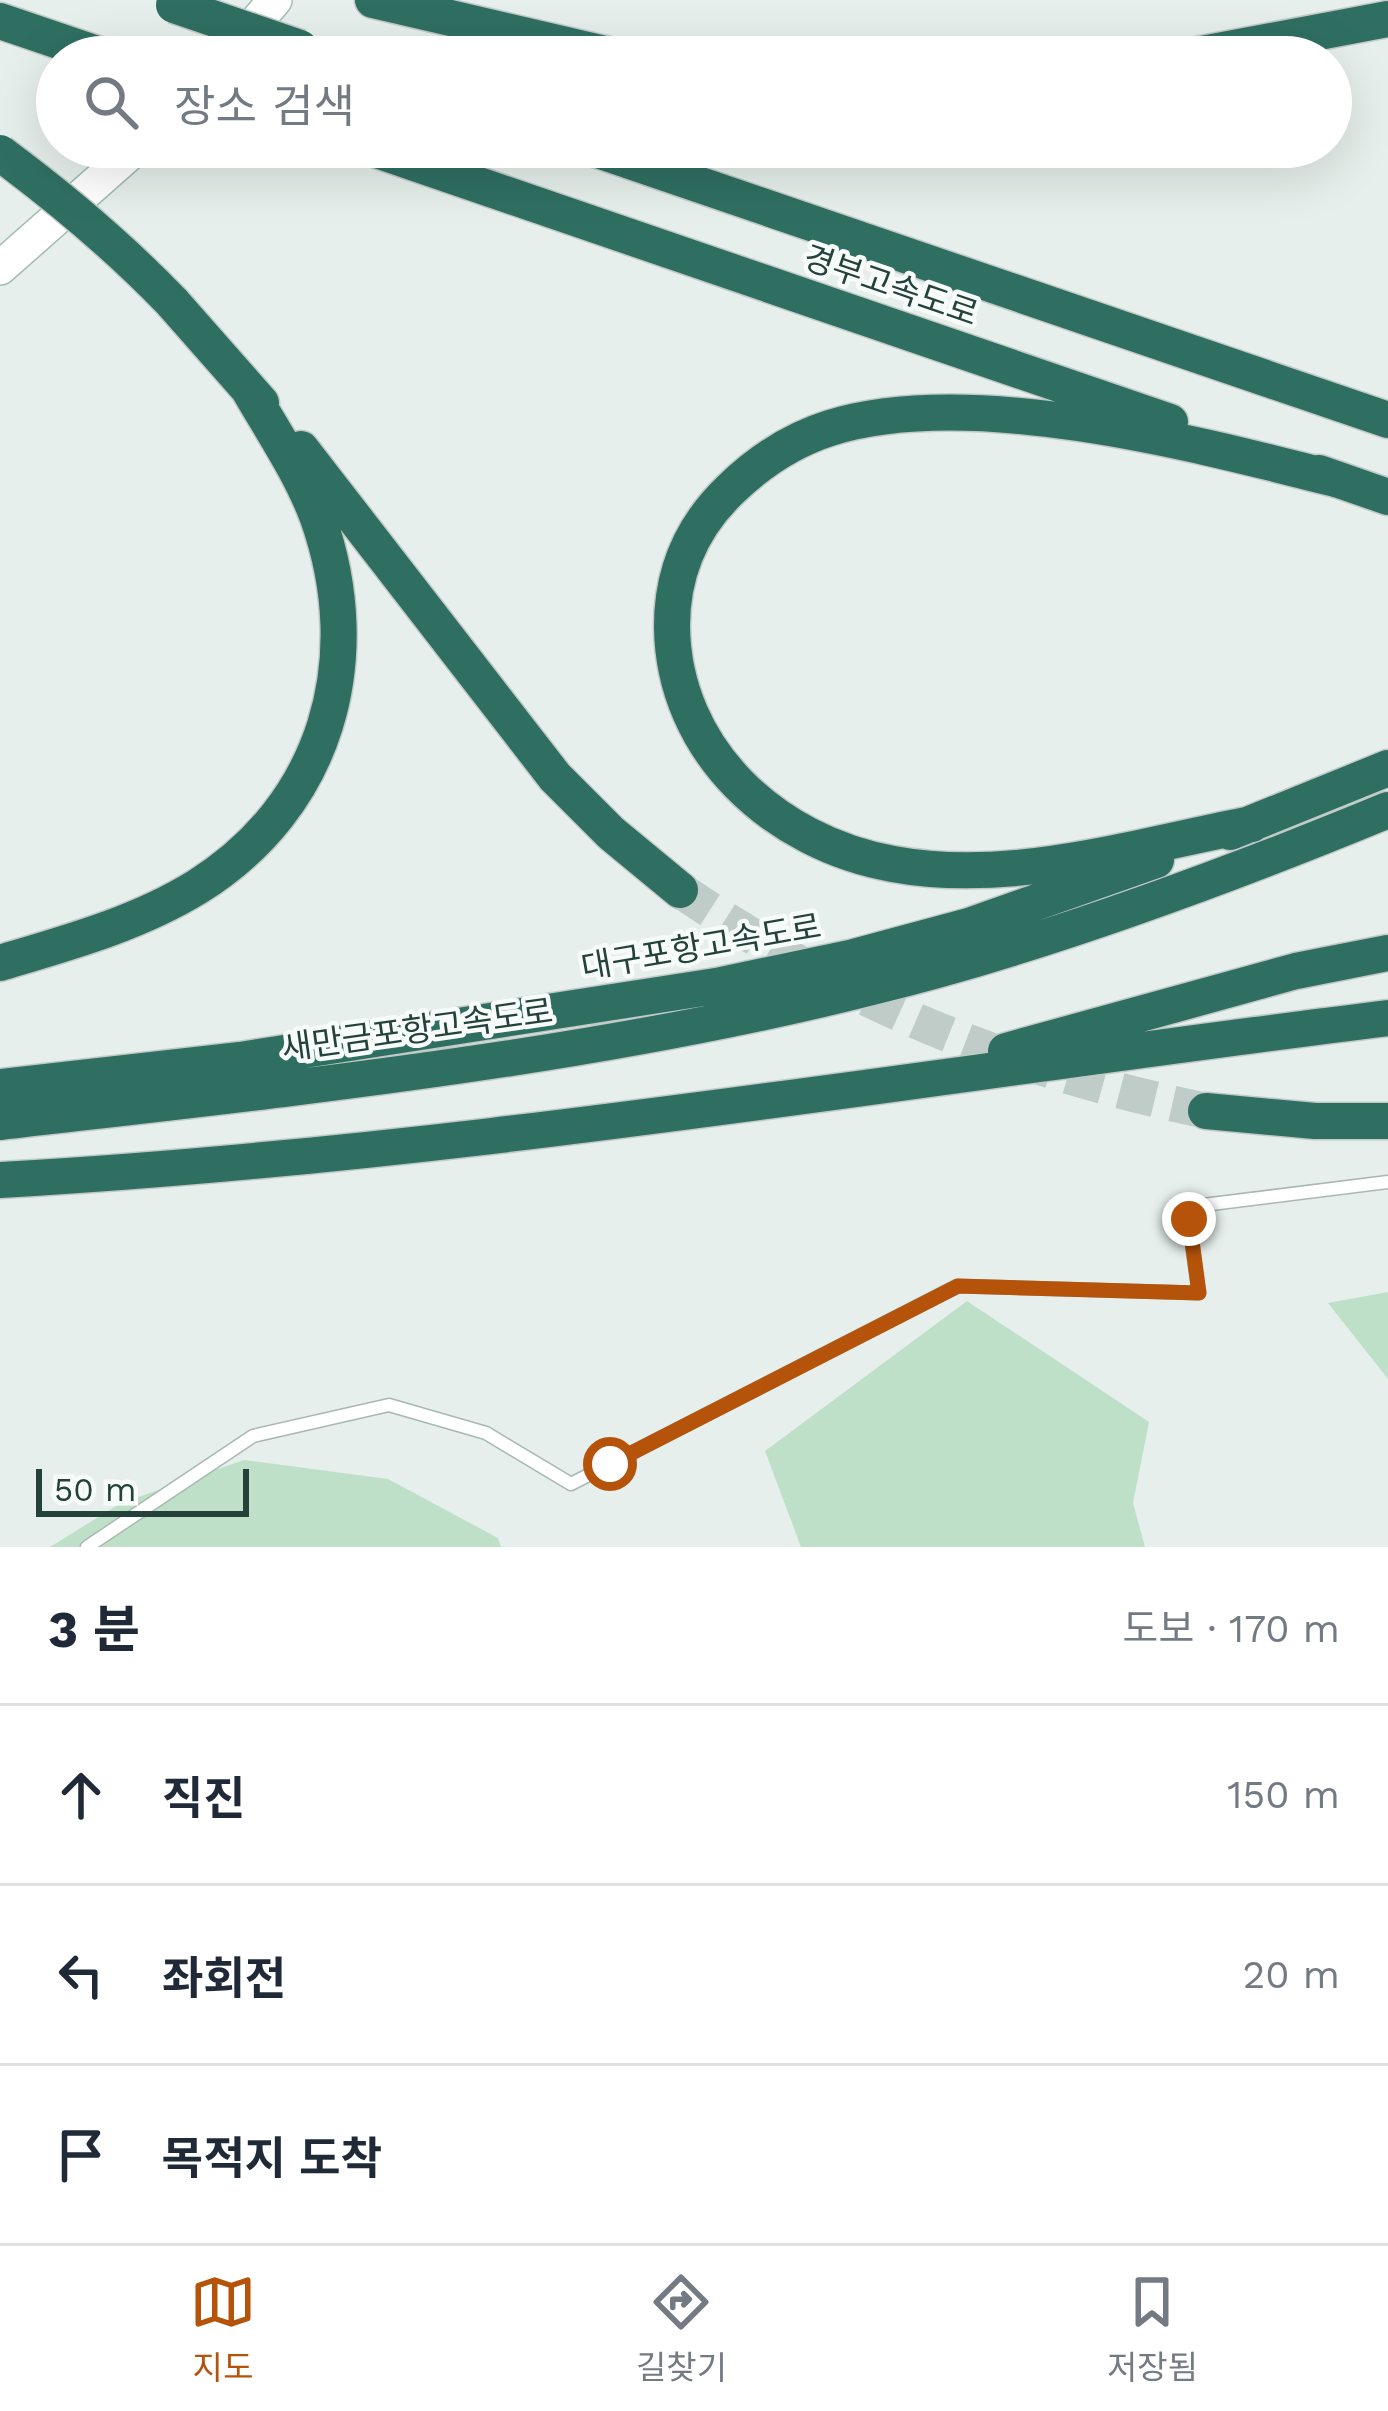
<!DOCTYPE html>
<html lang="ko">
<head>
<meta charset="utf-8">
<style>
	body { margin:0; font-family:"Work Sans","Noto Sans KR",sans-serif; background:#f2f2f3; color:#1f2937 }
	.scale { position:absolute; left:36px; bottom:30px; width:213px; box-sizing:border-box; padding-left:12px; border:6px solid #24423a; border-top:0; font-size:33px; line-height:42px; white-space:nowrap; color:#24423a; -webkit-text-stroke:9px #f7fbf9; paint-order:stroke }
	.stop { position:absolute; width:36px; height:36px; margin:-27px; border:9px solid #b45309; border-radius:50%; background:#fff }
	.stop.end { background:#b45309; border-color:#fff; box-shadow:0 3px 12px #0008 }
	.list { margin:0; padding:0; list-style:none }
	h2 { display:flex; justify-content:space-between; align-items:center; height:156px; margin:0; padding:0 48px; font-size:51px }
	h2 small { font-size:39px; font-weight:400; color:#747a83 }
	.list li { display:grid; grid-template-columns:78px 1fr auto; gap:36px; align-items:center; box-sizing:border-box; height:180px; padding:0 48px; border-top:3px solid #e0e1e3 }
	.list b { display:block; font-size:45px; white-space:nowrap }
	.list em { font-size:39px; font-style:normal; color:#747a83 }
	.icon { flex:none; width:66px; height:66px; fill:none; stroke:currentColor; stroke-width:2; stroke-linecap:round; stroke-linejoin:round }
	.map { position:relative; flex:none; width:1388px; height:1547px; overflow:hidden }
	.search { position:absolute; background:#fff; box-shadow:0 12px 48px #0002; left:36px; right:36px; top:36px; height:132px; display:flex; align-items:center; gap:30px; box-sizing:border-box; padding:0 42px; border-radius:66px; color:#747a83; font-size:45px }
	.sheet { height:696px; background:#fff }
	nav { display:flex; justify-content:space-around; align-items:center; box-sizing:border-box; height:168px; border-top:3px solid #e0e1e3; background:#fff; font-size:33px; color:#747a83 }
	nav a { display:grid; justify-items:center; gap:6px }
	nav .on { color:#b45309 }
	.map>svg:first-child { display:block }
</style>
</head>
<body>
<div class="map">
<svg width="1388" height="1547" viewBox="0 0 1388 1547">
	<rect width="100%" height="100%" fill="#e6efeb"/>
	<!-- green -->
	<path fill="#bfe0c8" d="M1388 1292V1379L1328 1303Z
		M967 1301 1149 1422 1133 1503 1145 1547H801L765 1451Z
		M244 1460 388 1479 498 1538 501 1547H50L121 1503Z"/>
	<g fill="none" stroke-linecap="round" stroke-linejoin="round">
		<!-- motorway-tunnel -->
		<path stroke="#bfccc8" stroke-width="36" stroke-dasharray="36 18" stroke-linecap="butt" d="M680 890C851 1005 1005 1068 1206 1111"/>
		<!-- service casing -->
		<g stroke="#a8b8b2" stroke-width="15">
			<path id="service" d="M87 1547 253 1436 389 1405 486 1433 571 1484 957 1286 1199 1293 1187 1207 1388 1182"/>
		</g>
		<!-- secondary casing -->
		<g stroke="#a4bbb3" stroke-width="36">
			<path id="secondary" d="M226 57 275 0
				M0 268 137 147"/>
		</g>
		<!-- motorway casing -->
		<g stroke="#c2cac8" stroke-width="39">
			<path id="motorway" d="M373 0 618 57
				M0 21 106 57
				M1186 57 1388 19
				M368 147 1170 422
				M589 147 1388 420
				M172 302 261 403
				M301 449 555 777 611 833 680 890
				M1319 473 1388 497
				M1252 824C1137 846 1011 886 893 864 775 843 673 751 672 626 672 571 692 526 731 489 759 462 792 440 830 428 971 384 1198 444 1339 480
				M1230 832 1388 768
				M0 963C67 943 137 924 197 887 327 806 368 660 318 518 301 472 272 430 248 388
				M1006 1051 1296 971 1388 953
				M0 1087 240 1060 716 986 854 957 969 926 1156 860
				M1206 1111 1315 1121H1388
				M0 1122C312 1086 630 1054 934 971 1088 928 1240 871 1388 810
				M0 1180C466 1154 925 1075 1388 1018"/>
		</g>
		<!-- service -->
		<use href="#service" stroke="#fff" stroke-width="12"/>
		<!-- secondary -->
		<use href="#secondary" stroke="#fff" stroke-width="33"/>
		<!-- motorway -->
		<use href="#motorway" stroke="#2f6f62" stroke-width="36"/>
		<!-- motorway-bridge casing -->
		<g stroke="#c2cac8" stroke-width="39" stroke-linecap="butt">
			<path id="motorway-bridge" d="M174 5 300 48
				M0 153C62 199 119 247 172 302"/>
		</g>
		<!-- motorway-bridge -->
		<use href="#motorway-bridge" stroke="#2f6f62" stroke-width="36"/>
	</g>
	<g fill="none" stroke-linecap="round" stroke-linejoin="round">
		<!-- route -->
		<path stroke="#b45309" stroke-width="15" d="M610 1464 958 1286 1199 1293 1189 1219"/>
	</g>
	<g text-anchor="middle" stroke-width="9" stroke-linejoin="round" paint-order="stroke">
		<!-- street labels -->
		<g font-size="33" fill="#24423a" stroke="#f7fbf9">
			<text transform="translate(891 285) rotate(19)" y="12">경부고속도로</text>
			<text transform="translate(701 946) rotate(-10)" y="12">대구포항고속도로</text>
			<text transform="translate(417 1029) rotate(-8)" y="12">새만금포항고속도로</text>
		</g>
	</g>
</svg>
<div class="scale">50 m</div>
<div class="stop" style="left:610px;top:1464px"></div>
<div class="stop end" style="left:1189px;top:1219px"></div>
<div class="search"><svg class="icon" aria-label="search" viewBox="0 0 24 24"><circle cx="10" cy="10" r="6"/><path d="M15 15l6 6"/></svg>장소 검색</div>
</div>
<section class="sheet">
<h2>3 분<small>도보 · 170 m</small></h2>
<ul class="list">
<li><svg class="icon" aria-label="ahead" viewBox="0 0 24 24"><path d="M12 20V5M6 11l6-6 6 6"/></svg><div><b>직진</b></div><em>150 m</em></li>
<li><svg class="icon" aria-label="left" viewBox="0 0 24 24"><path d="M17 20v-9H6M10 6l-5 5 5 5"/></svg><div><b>좌회전</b></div><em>20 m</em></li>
<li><svg class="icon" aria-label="arrive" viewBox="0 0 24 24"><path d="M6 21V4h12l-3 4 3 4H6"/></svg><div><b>목적지 도착</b></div></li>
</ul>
</section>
<nav>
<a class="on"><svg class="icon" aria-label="map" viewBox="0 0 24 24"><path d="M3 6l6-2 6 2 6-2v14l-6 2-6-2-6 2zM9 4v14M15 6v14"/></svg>지도</a>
<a><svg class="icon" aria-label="directions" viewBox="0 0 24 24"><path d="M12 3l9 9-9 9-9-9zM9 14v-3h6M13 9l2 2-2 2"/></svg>길찾기</a>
<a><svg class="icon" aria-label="saved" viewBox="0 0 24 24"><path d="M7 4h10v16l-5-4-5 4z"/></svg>저장됨</a>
</nav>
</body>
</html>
